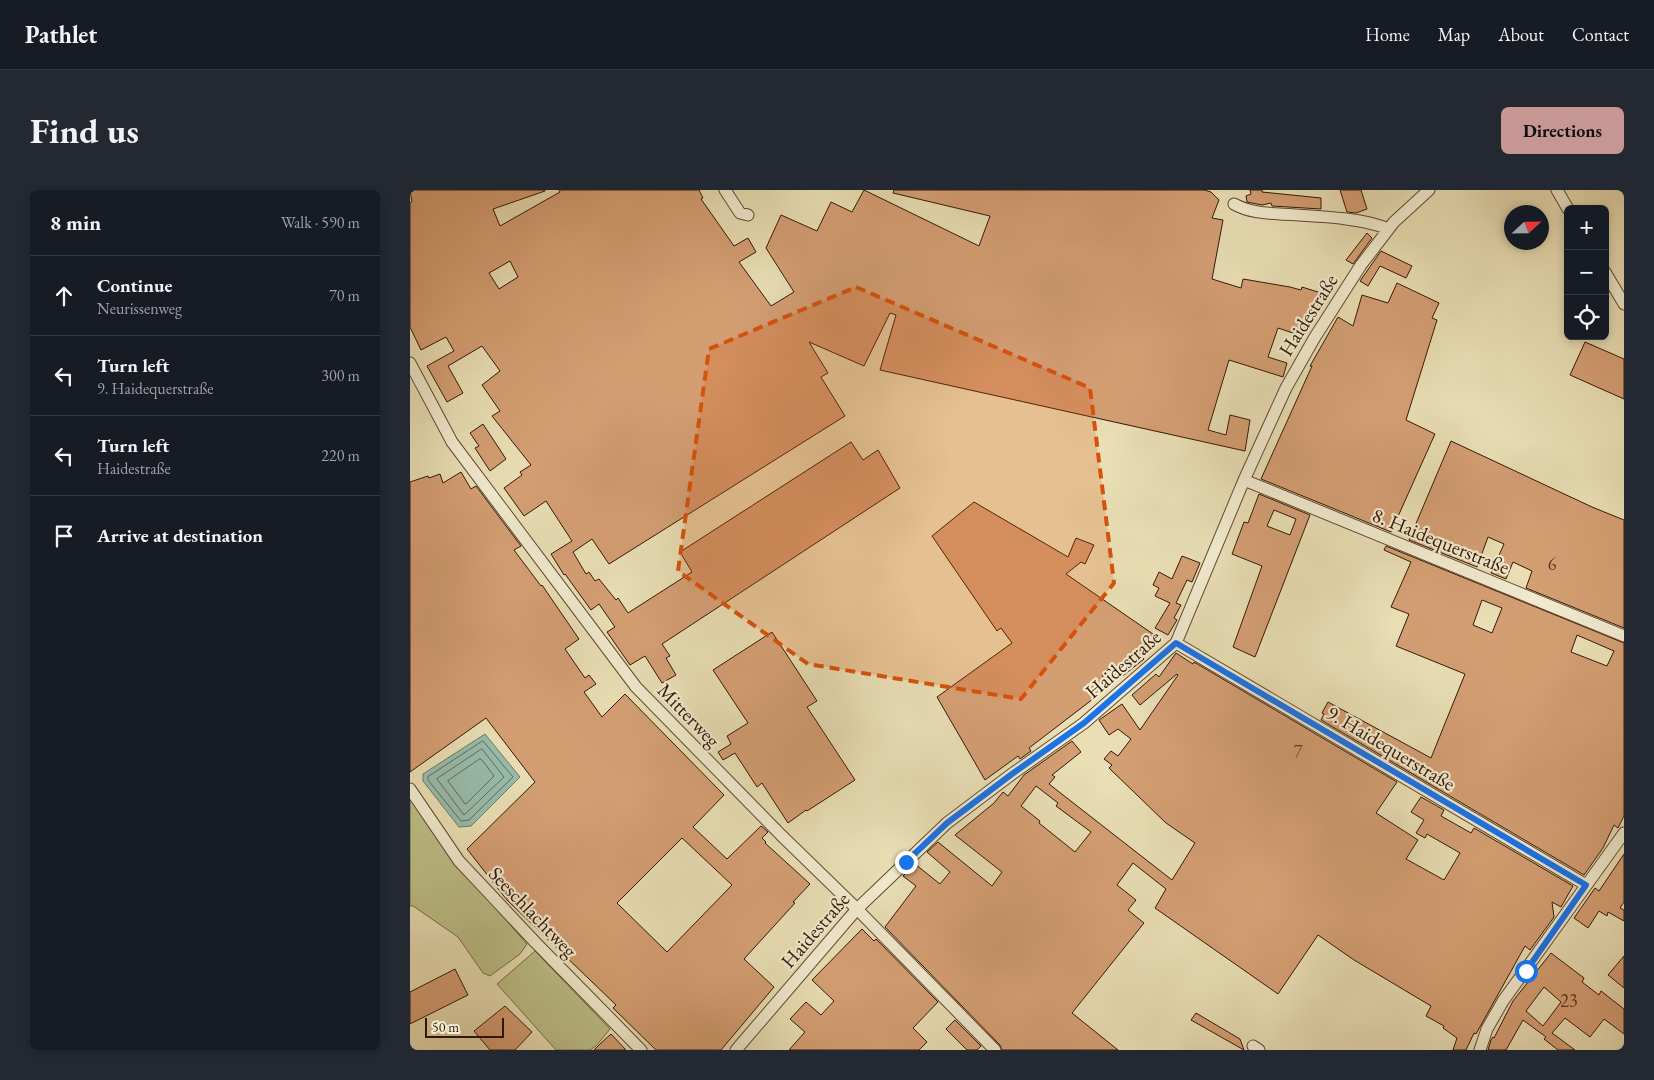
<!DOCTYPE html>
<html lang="en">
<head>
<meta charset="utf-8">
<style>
	body { margin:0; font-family:"EB Garamond",serif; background:#242831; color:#f1f3f6 }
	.controls { position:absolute; right:15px; top:15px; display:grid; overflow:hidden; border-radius:8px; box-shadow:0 2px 8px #0003 }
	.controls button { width:45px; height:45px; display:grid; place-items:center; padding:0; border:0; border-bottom:1px solid #363941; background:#171b24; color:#f1f3f6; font:25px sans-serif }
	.compass { position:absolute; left:1094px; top:15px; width:45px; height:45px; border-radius:50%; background:#171b24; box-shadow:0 2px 8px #0003; rotate:68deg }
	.scale { position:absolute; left:15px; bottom:12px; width:79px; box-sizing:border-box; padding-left:5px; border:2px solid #341807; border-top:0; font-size:14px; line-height:18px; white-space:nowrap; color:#341807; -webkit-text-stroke:4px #f1eace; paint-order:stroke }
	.stop { position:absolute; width:15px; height:15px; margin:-11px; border:4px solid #1a73e8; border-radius:50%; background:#fff }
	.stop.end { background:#1a73e8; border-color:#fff; box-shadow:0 1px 5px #0008 }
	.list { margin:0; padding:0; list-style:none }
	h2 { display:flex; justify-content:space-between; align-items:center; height:65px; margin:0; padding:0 20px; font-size:21px }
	h2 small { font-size:16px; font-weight:400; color:#9ea1a6 }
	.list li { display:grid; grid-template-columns:32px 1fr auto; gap:15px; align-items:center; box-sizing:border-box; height:80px; padding:0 20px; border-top:1px solid #363941 }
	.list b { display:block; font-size:19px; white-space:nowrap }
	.list p { margin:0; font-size:16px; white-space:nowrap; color:#9ea1a6 }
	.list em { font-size:16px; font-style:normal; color:#9ea1a6 }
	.icon { flex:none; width:28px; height:28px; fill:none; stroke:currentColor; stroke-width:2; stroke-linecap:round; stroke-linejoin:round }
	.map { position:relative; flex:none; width:1214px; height:860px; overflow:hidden; border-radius:8px }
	header { display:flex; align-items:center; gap:30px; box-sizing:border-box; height:70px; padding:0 25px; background:#171b24; border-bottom:1px solid #363941 }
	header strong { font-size:24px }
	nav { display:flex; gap:28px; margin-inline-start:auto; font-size:18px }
	.intro { display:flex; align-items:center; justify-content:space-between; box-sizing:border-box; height:120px; padding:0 30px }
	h1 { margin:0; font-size:35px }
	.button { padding:12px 22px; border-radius:8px; background:#c59692; color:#111; font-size:18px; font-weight:700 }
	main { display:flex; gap:30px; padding:0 30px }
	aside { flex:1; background:#171b24; border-radius:8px; box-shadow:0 2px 8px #0003 }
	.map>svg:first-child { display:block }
</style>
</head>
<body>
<header>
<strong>Pathlet</strong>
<nav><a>Home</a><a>Map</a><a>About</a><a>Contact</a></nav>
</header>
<div class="intro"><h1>Find us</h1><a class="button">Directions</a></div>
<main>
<aside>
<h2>8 min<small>Walk · 590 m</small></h2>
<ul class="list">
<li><svg class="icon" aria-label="ahead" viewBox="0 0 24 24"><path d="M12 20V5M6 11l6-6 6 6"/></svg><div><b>Continue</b><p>Neurissenweg</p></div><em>70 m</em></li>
<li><svg class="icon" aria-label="left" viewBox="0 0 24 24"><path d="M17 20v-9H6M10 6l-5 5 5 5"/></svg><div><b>Turn left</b><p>9. Haidequerstraße</p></div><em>300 m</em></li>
<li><svg class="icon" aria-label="left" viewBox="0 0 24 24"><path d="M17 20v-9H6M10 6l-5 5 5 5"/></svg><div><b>Turn left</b><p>Haidestraße</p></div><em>220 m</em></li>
<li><svg class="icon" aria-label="arrive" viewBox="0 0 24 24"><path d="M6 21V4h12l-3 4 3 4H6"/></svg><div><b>Arrive at destination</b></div></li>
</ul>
</aside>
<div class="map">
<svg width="1214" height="860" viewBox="0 0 1214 860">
	<rect width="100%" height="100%" fill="#e9deb4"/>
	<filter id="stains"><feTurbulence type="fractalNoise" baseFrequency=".004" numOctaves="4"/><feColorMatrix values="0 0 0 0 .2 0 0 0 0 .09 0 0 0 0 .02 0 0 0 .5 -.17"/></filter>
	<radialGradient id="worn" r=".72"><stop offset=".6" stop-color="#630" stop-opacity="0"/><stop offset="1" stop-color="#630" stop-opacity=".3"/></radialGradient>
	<!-- green -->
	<path fill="#bdbf88" stroke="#786c48" d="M0 608 58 687 117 754 110 764 80 786 73 783 48 747 3 716H0Z
		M125 761 200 839 186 856 180 860H146L87 794Z"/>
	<!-- water -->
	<path fill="#97bcac" stroke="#6f7a6a" d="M75 544 110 587 61 636 49 637 13 591V584Z"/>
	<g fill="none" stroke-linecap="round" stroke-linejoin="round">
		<!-- shore -->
		<path stroke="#666a5a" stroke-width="1" d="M73 551 103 587 59 630 51 631 18 590V587Z
			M72 559 94 587 54 625 27 589Z
			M70 569 72 570 84 586 57 613 55 614 38 591Z"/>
	</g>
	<!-- building -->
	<path fill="#d49e73" stroke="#341807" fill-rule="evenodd" d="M0 0H135V1L83 19 90 36 150 2 149 0H289L293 8 291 9 324 56 338 48 346 62 329 72 361 116 384 102 356 58 371 25 407 41 421 12 442 22 454 0 569 56 580 26 483 3 484 0H794L801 2 809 10 802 28 813 30 802 89 831 98 833 89 880 97 891 100 892 97 911 103 904 126 899 125 892 146 868 138 858 167 877 173 873 187 819 170 798 240 816 245 820 225 840 230 835 261 470 180 486 125 480 123 454 176 399 152 418 183 411 187 435 226 199 374 182 349 163 362 176 384 179 382 185 391 189 389 206 410 208 408 218 423 282 382 270 362 441 252 453 270 468 260 490 298 252 454 260 466 256 468 266 485 252 493 235 466 220 475 197 442 205 437 189 414 181 420 155 384 154 385 141 364 162 351 136 311 114 326 94 298 112 285 110 282 121 275 82 226 90 221 72 195 90 181 72 156 38 176 53 203 37 212 17 176 44 161 36 147 11 160 0 137V13L2 12ZM100 71 108 87 89 99 79 83Z
		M840 0H852V2L911 8V19L862 16 861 13 852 15 837 12 836 6 841 4Z
		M930 0H951L957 19 946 23 937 22Z
		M957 43 962 48 943 74 936 70Z
		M971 61 1002 76 996 88 970 76 958 96 950 91Z
		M987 93 1029 113 1022 128 1027 130 996 230 1025 244 981 342 851 289 902 176H900L928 127 943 136 952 105 978 113Z
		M1175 152 1214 169V209L1160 185Z
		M73 234 96 269 80 281 65 258 69 256 60 243Z
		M1041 251 1182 317 1214 330V438L1116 398 1122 381 1103 372 1096 389 1081 383 1094 354 1078 347 1067 377 999 350Z
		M51 282 61 299 66 296 111 356 104 360 131 396 132 395 169 449 155 459 175 488 179 485 186 494 174 502 192 527 215 504 314 605 283 637 317 669 351 636 358 642 352 648 356 652 355 653 400 694 383 712 385 713 334 769 364 797 311 860H246L203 818 206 815 97 710 57 659 125 592 76 528 0 582V292L18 286 19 288 30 284 33 293ZM272 648 322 695 257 762 207 713Z
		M849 304 900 325 845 467 823 457 852 376 822 364 834 332 838 333ZM864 320 886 329 880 345 857 336Z
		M564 312 658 367 666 348 684 355 675 374 671 372 656 384 743 444 729 463 734 469 709 489 699 479 692 485 700 496 619 558 621 561 610 569 608 566 575 590 527 507 602 453 591 438 587 441 522 346Z
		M976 356 1214 453V626L1208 638 1204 635 1193 658 1174 685 911 530 914 524 912 523 918 512 1021 568 1055 484 986 456 999 424 981 417 1001 372 974 360ZM1072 410 1092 418 1082 443 1063 435ZM1167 445 1204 461 1197 476 1161 462Z
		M772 366 790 373 782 392 777 390 766 413 771 415 764 428 767 430 758 445 745 438 760 413 745 406 749 398 743 395 749 382 762 389Z
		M362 442 407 511 397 517 445 590 397 621 396 620 378 633 352 593 347 597 325 563 313 570 308 562 321 554 317 546 338 533 303 480Z
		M766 463 783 474 784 472 987 592 966 623 1008 650 996 669 1034 690 1050 663 1017 644 1015 648 1006 643 1014 630 1001 622 1011 607 1034 620 1031 626 1061 643 1064 638 1163 696 1151 717 1142 712 1144 727 1120 760 1115 756 1066 844 1064 843 1056 860H1043L1047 848 1033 838 1034 836 1016 826 1021 816 944 770 908 745 868 804 745 718 756 699 723 673 707 695 726 710 718 720 734 733 662 823 708 860H592L590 855 475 737 506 696 493 686 505 674 530 694 540 682 517 662 528 652 582 696 592 682 545 645 584 613 593 602 598 606 614 585 662 551 671 562 642 585 645 587 639 594 762 690 785 653 756 633 699 578 702 575 694 569 701 561 708 566 721 549 708 539 699 545 689 530 712 514 730 540 768 485 767 484 730 515 722 505 746 484 749 487ZM626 596 648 613 646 616 681 642 665 662 629 633 630 631 611 616Z
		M1214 664V712L1210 718 1214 720V731L1198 722 1197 726 1189 721 1178 738 1164 728 1185 698 1189 701Z
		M452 739 464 751 466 749 528 812 503 838 517 852 509 860H379L395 842 380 829 396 812 411 825 424 811 402 790Z
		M1141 763 1174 788 1172 792 1189 805 1191 801 1214 819V844L1194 829 1180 847 1155 828 1142 843 1165 860H1148L1134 849 1136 847 1113 830 1096 860H1078L1081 850 1083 847 1084 848 1103 811ZM1134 797 1151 812 1133 836 1116 821Z
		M1214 766V798L1198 785Z
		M45 779 58 805 0 834V802Z
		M95 816 122 842 105 860H80L64 841Z
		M786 823 830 849 834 860 781 830Z
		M545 830 571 856 567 860H557L536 839Z
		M201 844 216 860H184L191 853Z"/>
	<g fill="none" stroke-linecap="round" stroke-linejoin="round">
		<!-- minor casing -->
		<g stroke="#614a32" stroke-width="13">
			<path id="minor" d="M315 0 330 23 338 25
				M1147 0 1158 19
				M824 14C838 22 854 23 870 24 900 26 952 27 978 39
				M1195 82 1214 114
				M0 173 42 252 226 497 371 645 447 719 585 860
				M834 290 1214 446
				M766 453 1176 695
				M0 599 49 671 125 752 231 860
				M843 856 849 860
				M326 860 447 719 537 633 602 584 674 533 766 453 834 290 876 198 905 147 951 75 984 32 1019 0
				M1070 860 1077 839 1093 811 1214 643"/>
		</g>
		<!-- minor -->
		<use href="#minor" stroke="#f1eace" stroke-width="11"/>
	</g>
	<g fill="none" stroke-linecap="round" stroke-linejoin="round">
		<!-- route -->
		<path stroke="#1a73e8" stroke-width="6" d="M496 672 537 633 602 584 674 533 766 453 1176 695 1116 781"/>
	</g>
	<!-- marked area -->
	<path fill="#d6520c" fill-opacity="0.2" stroke="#d6520c" stroke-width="4" stroke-dasharray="10 6" stroke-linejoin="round" d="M446 97 680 198 704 393 611 509 398 474 268 381 299 159Z"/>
	<g text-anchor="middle" stroke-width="4.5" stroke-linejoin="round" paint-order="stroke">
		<!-- number labels -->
		<g font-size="18" fill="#5c3a22">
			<text x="1142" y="380">6</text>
			<text x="888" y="568">7</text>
			<text x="1159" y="817">23</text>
		</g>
		<!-- street labels -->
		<g font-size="20" fill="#341807" stroke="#f1eace">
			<text transform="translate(898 125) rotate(-58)" y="7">Haidestraße</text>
			<text transform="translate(1031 351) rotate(22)" y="7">8. Haidequerstraße</text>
			<text transform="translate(713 474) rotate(-41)" y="7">Haidestraße</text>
			<text transform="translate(279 525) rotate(46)" y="7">Mitterweg</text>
			<text transform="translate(981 558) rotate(31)" y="7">9. Haidequerstraße</text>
			<text transform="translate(123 722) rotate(46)" y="7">Seeschlachtweg</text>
			<text transform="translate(405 740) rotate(-49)" y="7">Haidestraße</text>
		</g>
	</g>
	<rect width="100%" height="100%" filter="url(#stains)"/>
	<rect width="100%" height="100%" fill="url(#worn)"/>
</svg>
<div class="controls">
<button>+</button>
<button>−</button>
<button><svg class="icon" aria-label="locate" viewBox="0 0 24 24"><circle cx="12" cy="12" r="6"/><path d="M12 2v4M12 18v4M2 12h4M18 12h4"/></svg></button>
</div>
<svg class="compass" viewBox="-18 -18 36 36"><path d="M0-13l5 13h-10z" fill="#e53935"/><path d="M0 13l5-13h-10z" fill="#9ea1a6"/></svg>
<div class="scale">50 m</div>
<div class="stop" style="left:1116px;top:781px"></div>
<div class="stop end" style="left:496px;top:672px"></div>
</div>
</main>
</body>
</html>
